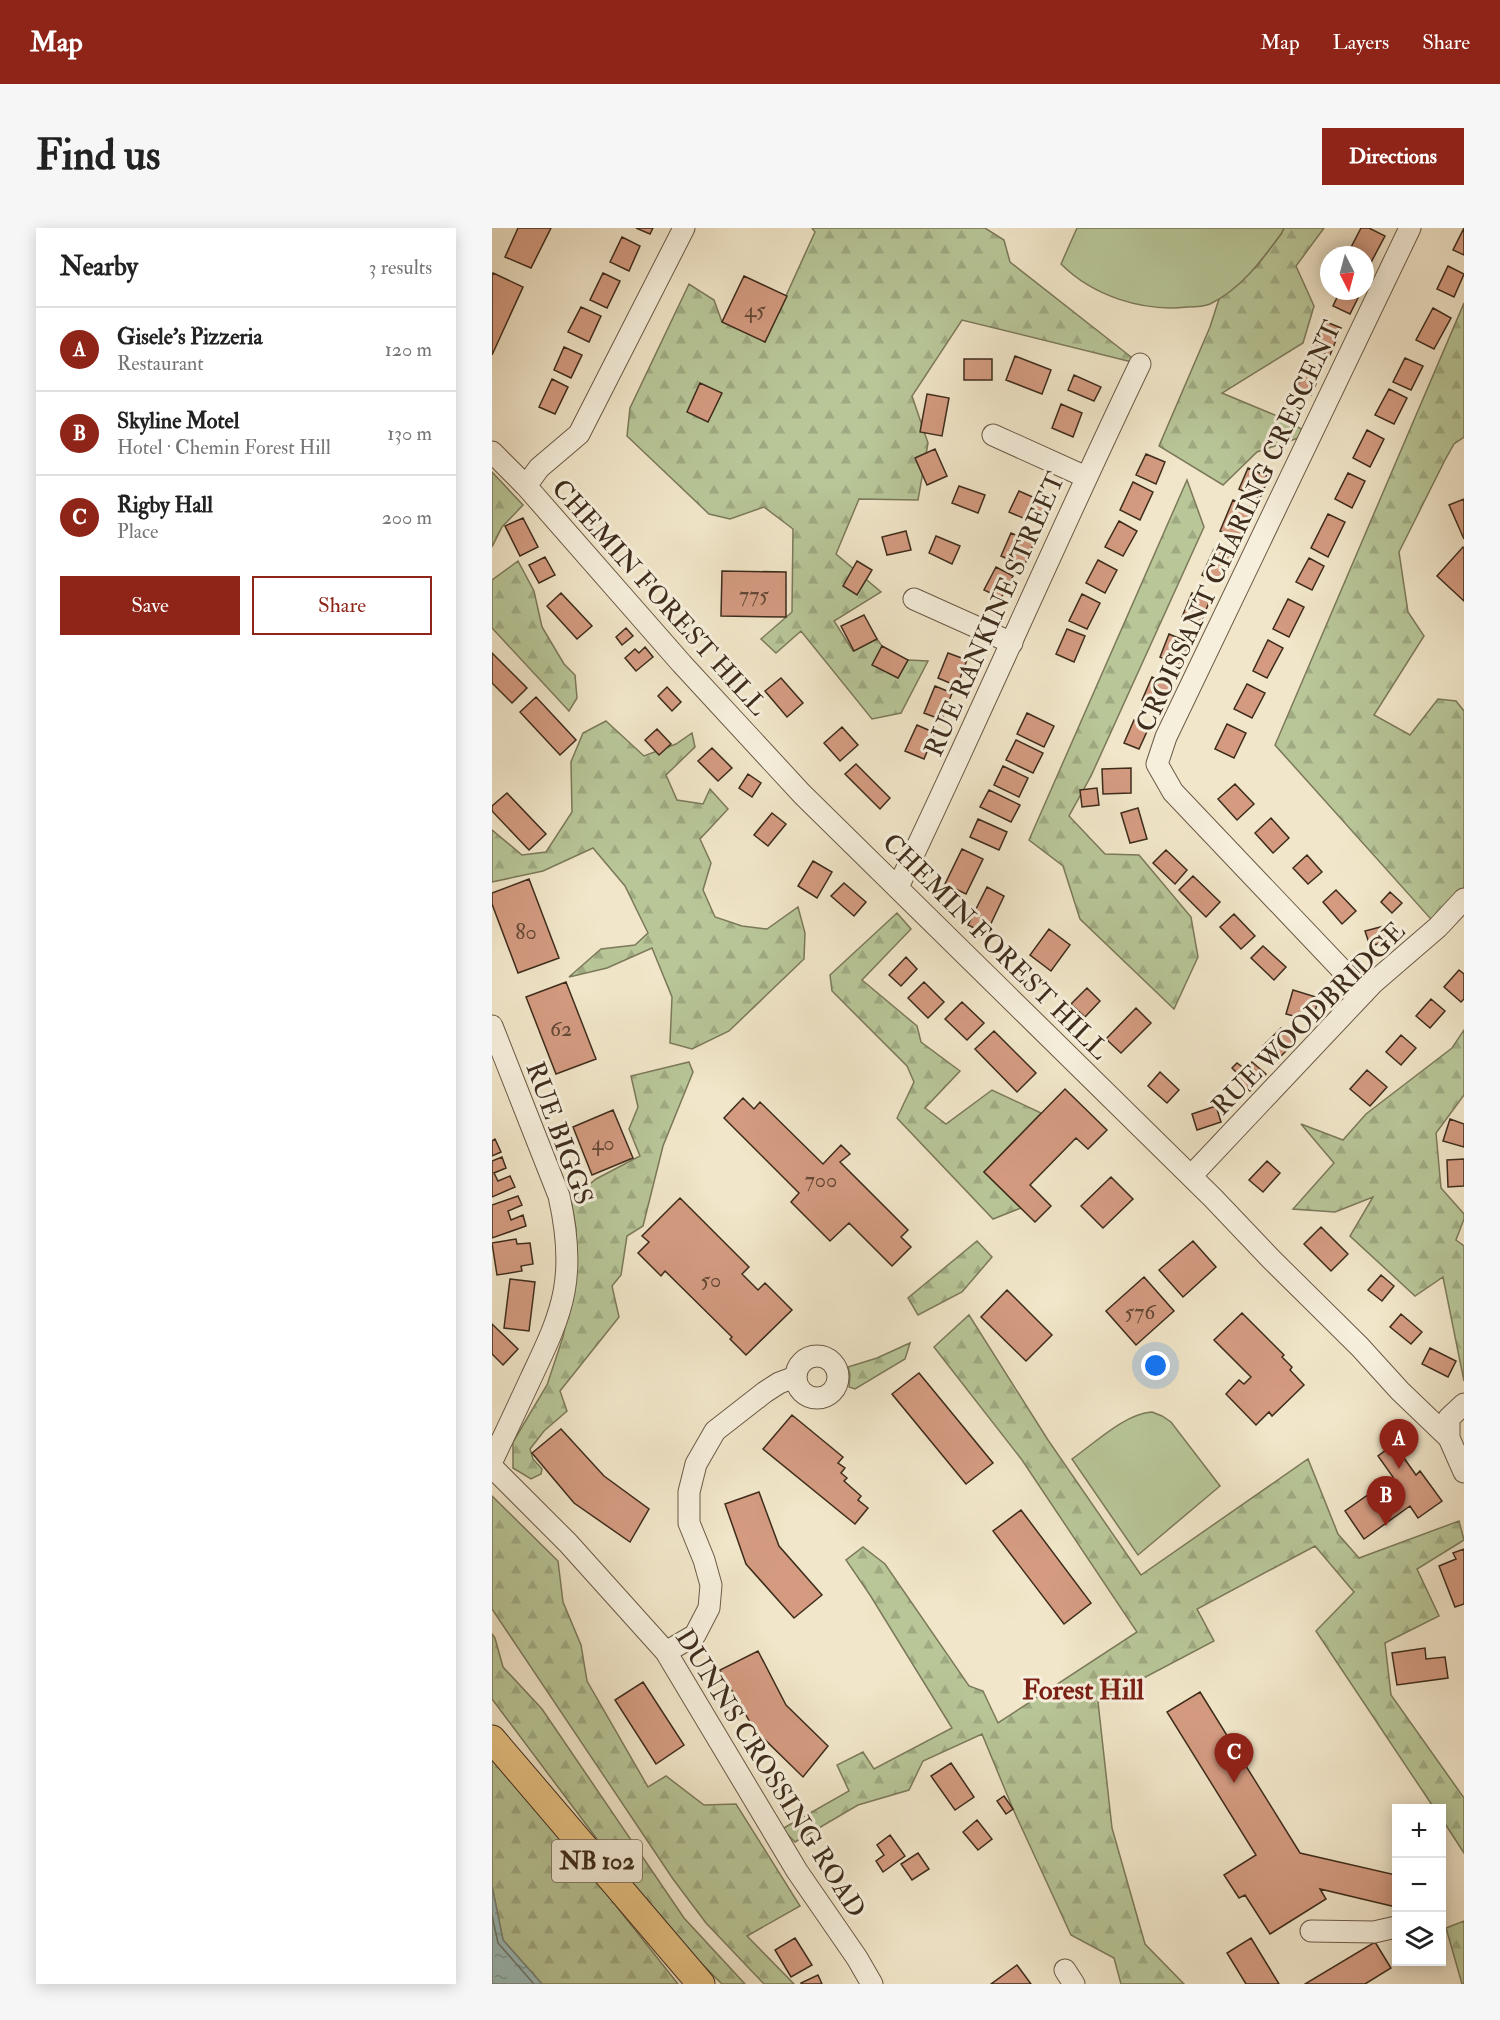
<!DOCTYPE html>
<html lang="en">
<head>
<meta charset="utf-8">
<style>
	body { margin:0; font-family:"IM FELL Double Pica",serif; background:#f6f6f6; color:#222 }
	.controls { position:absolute; right:18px; bottom:18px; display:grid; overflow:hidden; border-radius:0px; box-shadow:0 3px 15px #0003 }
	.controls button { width:54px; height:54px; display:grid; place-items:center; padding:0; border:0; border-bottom:2px solid #e0e0e0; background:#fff; color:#222; font:30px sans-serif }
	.compass { position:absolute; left:828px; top:18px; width:54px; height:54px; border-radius:50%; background:#fff; box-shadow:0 3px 15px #0003; rotate:174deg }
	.you { position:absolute; left:664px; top:1138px; width:21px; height:21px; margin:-15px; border:4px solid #fff; border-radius:50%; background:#1a73e8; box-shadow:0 0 0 9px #1a73e833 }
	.badge { display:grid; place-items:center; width:39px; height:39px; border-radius:50%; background:#8f2418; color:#fff; font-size:20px; font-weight:700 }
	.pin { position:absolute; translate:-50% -50px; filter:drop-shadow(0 2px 3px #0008) }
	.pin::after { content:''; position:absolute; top:32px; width:21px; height:18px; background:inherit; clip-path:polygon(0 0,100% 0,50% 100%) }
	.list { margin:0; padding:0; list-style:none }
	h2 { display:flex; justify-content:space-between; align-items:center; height:78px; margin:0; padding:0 24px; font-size:26px }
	h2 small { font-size:20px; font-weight:400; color:#767676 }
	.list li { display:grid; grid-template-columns:39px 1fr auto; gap:18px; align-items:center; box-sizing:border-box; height:84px; padding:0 24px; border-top:2px solid #e0e0e0 }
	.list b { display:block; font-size:22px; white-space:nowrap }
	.list p { margin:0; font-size:20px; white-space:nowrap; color:#767676 }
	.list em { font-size:20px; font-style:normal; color:#767676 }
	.actions { display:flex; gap:12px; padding:18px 24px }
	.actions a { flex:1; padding:14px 0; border:2px solid #8f2418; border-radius:0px; text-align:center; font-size:21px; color:#8f2418 }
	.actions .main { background:#8f2418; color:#fff }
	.icon { flex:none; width:33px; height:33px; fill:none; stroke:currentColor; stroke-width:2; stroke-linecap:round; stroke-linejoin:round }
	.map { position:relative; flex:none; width:972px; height:1756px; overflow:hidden; border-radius:0px }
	header { display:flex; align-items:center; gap:36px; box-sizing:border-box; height:84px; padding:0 30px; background:#8f2418; color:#fff }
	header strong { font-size:28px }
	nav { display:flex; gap:33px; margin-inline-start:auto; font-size:21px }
	.intro { display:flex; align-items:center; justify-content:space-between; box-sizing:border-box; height:144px; padding:0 36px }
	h1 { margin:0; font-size:42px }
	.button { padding:15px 27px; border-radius:0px; background:#8f2418; color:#fff; font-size:21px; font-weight:700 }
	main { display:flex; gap:36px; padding:0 36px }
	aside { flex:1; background:#fff; border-radius:0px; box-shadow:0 3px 15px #0003 }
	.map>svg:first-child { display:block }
</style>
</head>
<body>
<header>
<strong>Map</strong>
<nav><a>Map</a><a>Layers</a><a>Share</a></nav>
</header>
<div class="intro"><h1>Find us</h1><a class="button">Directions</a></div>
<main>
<aside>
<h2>Nearby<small>3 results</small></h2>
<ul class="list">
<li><span class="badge">A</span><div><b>Gisele's Pizzeria</b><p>Restaurant</p></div><em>120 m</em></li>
<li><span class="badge">B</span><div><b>Skyline Motel</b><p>Hotel · Chemin Forest Hill</p></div><em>130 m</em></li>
<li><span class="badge">C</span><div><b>Rigby Hall</b><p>Place</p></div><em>200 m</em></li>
</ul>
<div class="actions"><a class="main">Save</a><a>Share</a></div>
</aside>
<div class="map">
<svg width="972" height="1756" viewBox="0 0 972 1756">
	<defs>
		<pattern id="forest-firs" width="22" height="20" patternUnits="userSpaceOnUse" patternTransform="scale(1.5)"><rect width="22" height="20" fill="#b8c698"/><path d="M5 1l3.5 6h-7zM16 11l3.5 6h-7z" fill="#9faa82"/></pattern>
		<pattern id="water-ripples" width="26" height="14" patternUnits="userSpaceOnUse" patternTransform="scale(1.5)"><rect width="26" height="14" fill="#9cbebc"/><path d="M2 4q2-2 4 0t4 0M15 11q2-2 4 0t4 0" fill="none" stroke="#819b98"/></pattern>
	</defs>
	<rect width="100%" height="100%" fill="#f1e6c9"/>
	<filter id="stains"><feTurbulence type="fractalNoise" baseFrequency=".00333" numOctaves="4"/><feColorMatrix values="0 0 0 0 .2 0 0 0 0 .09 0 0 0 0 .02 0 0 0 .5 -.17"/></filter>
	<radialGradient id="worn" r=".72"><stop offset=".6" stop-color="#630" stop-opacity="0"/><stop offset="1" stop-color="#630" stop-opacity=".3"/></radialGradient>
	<!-- forest -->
	<path fill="url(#forest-firs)" stroke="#7b795a" stroke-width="1.5" d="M320 0H493L512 12 518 34 648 136 470 92 420 168 436 215 426 272 367 271 344 326 389 364 342 393 361 423 385 411 390 418 381 437 406 450 416 432 436 433 409 485 380 491 309 403 284 425 269 411 300 384 301 301 272 279 238 291 217 286 135 208 138 180 197 56 222 72 230 94 273 114 323 4Z
		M792 0H832L804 38 822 78 811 115 730 165 790 190 818 206 765 224 731 257 667 218 718 99 727 71 765 38 789 6Z
		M972 75V209L962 216 953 232 907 324 916 384 932 408 882 487 918 507 946 471 964 473 972 483V670L946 699 783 517Z
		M0 244 31 277 10 299 0 319Z
		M695 252 712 299 599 548 577 588 613 626 647 627 699 689 706 729 682 781 588 691 571 638 537 612Z
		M26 333 42 363 50 399 72 436 83 447 85 470 77 483 0 400V352Z
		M114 493 152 528 184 516 200 505 203 519 174 547 185 572 211 576 218 561 236 581 208 611 219 635 211 662 223 689 250 698 275 701 306 679 313 705 312 731 237 803 200 821 178 815 180 769 160 720 115 740 77 749 109 721 143 717 156 705 133 658 101 620 51 643 0 654V602L30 627 54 624 80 584 79 534 91 505Z
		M405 685 419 701 370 752 425 798 429 814 468 843 433 880 454 896 500 862 549 885 492 944 529 980 501 991 405 890 422 854 415 838 340 763 338 747Z
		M972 802V867L944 905 949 960 972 986V991L964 1012 972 1018V1153L951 1049 923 1068 858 1008 881 969 843 984 801 981 842 935 809 896 851 912 874 886 960 820Z
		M197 834 201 844 171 918 151 998 135 1008 129 1047 120 1058 127 1089 68 1163 75 1183 52 1203 38 1221 41 1231 50 1241 49 1246 39 1251 21 1240V1214L55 1157 71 1109 83 1050 84 1001 79 972 104 951 148 928 137 901 146 879 139 848Z
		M485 1013 500 1029 470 1064 426 1087 416 1070Z
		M477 1087 556 1212 649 1347 816 1231 846 1306 867 1330 967 1293 972 1312 925 1341 947 1388 893 1415 899 1467 972 1570V1625L950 1591V1580H942L824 1403 862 1364 823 1318 705 1381 722 1413 606 1474 620 1600 653 1716 692 1756H629L622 1730 579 1707 521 1581 490 1506 431 1533 417 1562 366 1577 303 1614 290 1601 357 1563 345 1537 371 1524 382 1541 460 1500 378 1367 354 1332 371 1319 393 1336 477 1458 491 1463 506 1495 645 1404 530 1232 442 1119Z
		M418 1115 413 1131 363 1161 357 1159 358 1146 356 1139 385 1130Z
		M0 1268 66 1333 71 1374 89 1417 95 1453 156 1559 174 1548 212 1577 244 1576 308 1678 255 1708 302 1756H272L214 1695 181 1651 0 1381Z
		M0 1406 3 1410 11 1439 50 1481 192 1690 253 1756H230L197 1723 126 1639 0 1471Z
		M0 1522 6 1529 186 1756H50L11 1712 0 1658Z
		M972 1693V1756H970L954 1700Z"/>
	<!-- park -->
	<path fill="#b8c698" stroke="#7b795a" stroke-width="1.5" d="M585 0H792L789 6C769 33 749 61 718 76 711 79 703 79 695 79 651 84 601 68 569 36Z
		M660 1184 670 1188 679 1194 728 1258 646 1327 580 1231C603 1215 632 1186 660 1184Z"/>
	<!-- water -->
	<path fill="url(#water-ripples)" stroke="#76847c" stroke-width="1.5" d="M0 1658 11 1712 50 1756H0Z"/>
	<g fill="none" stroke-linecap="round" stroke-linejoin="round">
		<!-- shore -->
		<path stroke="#6d756c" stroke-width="1.5" d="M0 1687 6 1715 42 1756"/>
	</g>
	<!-- building -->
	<path fill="#d49b81" stroke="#3e2c1c" stroke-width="1.5" d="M26 0H59L39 40 13 29Z
		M144 0H161L158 6Z
		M869 0H877L893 8 876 40 873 38V27H855Z
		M972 0V27L961 22Z
		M130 9 148 18 137 43 118 34Z
		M956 38 972 46 962 69 945 61Z
		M1 45 31 59 0 127V47Z
		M111 45 128 53 115 80 98 72Z
		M252 48 295 68 273 114 230 94Z
		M848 63 869 64 858 86 841 78Z
		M89 79 109 88 97 114 76 104Z
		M941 80 959 90 942 121 924 112Z
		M832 93 849 100 838 127 820 120Z
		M72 119 90 127 79 150 62 142Z
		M523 128 559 142 550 166 514 152Z
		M913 130 931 138 919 162 901 154Z
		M472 131H500V152H472Z
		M813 141 828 147 819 167 804 161Z
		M582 147 609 159 602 173 576 162Z
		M60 151 76 159 63 186 47 179Z
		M208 155 230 165 216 194 195 184Z
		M897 161 915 170 902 196 883 187Z
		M435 166 457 170 450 208 428 204Z
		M569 176 590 185 581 209 560 200Z
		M875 202 892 211 878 239 861 230Z
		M443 221 455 248 435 257 423 230Z
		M654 226 673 234 664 256 644 247Z
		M756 240 777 249 768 270 747 261Z
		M856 245 873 253 860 280 843 271Z
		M641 254 661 264 648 292 628 282Z
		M467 258 493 267 486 285 460 275Z
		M527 263 554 275 545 296 517 284Z
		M972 271V311L957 277Z
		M741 272 763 282 750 312 728 303Z
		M836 286 853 294 836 329 819 320Z
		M31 290 46 319 28 328 13 298Z
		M627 293 645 303 631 328 613 319Z
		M414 303 419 322 395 327 390 309Z
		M519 305 542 315 532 338 509 328Z
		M444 308 468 318 460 336 437 325Z
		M971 319 972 320V373L945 348Z
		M722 321 740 329 728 355 710 347Z
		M53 329 63 347 47 355 37 337Z
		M817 330 832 338 820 362 804 354Z
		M606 332 625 342 613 365 594 355Z
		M365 333 380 342 365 367 351 358Z
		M504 339 521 348 509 370 492 362Z
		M230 343 294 344V389L229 388Z
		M69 365 100 398 85 411 55 378Z
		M700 365 718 372 708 397 690 389Z
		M590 366 608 375 595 401 577 393Z
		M796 371 812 379 797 409 781 401Z
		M372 387 385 411 362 423 349 398Z
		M134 400 141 408 130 417 124 409Z
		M575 401 593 408 582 434 564 426Z
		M677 406 698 415 688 438 668 429Z
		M776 412 791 420 775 450 761 443Z
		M390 418 416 432 406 450 380 437Z
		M153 419 161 429 144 443 133 430 143 421 147 425Z
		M0 425 35 460 20 475 0 455Z
		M456 425 475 432 465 458 446 450Z
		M660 449 678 458 668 480 650 472Z
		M289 450 311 475 295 489 273 463Z
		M755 456 773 465 760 490 742 481Z
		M443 458 460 465 450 492 432 485Z
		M175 459 189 474 180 483 166 468Z
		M44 469 84 512 68 527 28 484Z
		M535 485 562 498 552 519 525 506Z
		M642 492 657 499 647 521 632 515Z
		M735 496 754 505 742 530 723 521Z
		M425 497 443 505 432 531 413 523Z
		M350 499 366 517 348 533 332 515Z
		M165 501 179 516 167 527 153 512Z
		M524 512 551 525 541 545 514 532Z
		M220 520 240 540 226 553 206 533Z
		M364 536 398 570 388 581 353 546Z
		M511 538 536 550 527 569 502 557Z
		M639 540V565L611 566 610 541Z
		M256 546 269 555 260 569 247 560Z
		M743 556 762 576 745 592 726 571Z
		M605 560 607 577 590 579 588 562Z
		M497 562 528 577 519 594 488 579Z
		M15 565 54 606 37 622 0 583V578Z
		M646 580 655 611 638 615 629 585Z
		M280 585 294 596 276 618 262 607Z
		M779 590 797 610 781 625 763 605Z
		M486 591 515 604 507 622 478 609Z
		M470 621 491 631 474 666 453 656Z
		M674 622 695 642 683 656 661 635Z
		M815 627 830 644 816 656 801 640Z
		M321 633 340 644 325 670 306 658Z
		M701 648 728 674 714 689 687 662Z
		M37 651 67 730 26 745 0 676V665Z
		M352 655 374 674 362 688 339 668Z
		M495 659 512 668 494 706 476 697Z
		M844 662 864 683 850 696 831 674Z
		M898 664 910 675 900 685 889 674Z
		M742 686 763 708 749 721 728 699Z
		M896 697 901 712 878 718 873 703Z
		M557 701 578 717 559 743 538 727Z
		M771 718 794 739 782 752 759 730Z
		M414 729 425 741 409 758 397 747Z
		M967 742 972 746V771L969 774 952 759Z
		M74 754 104 831 64 846 34 769Z
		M432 754 452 774 436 790 416 770Z
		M595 760 608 773 593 789 579 776Z
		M801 762 827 770 820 793 794 786Z
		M939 771 953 783 938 800 924 788Z
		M470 774 492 795 475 812 453 791Z
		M644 780 659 795 629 825 614 811Z
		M789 800 803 814 785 832 771 818Z
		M502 803 544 845 525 864 483 821Z
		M909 807 924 820 909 837 894 824Z
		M760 834 774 846 758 863 744 850 747 847 740 840 745 835 753 841Z
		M875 842 895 859 878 878 858 861Z
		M668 844 687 862 675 875 656 858Z
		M573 861 615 902 596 921 584 910 538 957 559 978 543 994 492 944Z
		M251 870 262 881 268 874 331 936 349 917 358 926 348 934 416 1002 409 1009 419 1019 400 1038 357 995 338 1013 299 974 307 965 232 890Z
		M724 878 729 894 705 902 700 886Z
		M121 882 141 930 100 947 81 899Z
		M958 891 972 896V919L951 913Z
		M3 911 9 924 0 928V913Z
		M10 929 14 940 2 945 6 953 18 948 23 959 0 969V933Z
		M972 931V958L956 959 955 932Z
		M775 933 788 945 771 964 757 952Z
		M619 949 641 971 611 1000 589 978Z
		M26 968 30 977 16 983 19 992 31 987 34 998 0 1010V977Z
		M188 970 257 1039 250 1046 266 1062 273 1055 300 1082 254 1127 238 1111 240 1109 173 1043 169 1048 146 1025 157 1014 150 1008Z
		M829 999 856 1026 839 1043 812 1016Z
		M24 1011 25 1016 38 1015 41 1036 29 1038 30 1043 5 1047 0 1015Z
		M701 1013 724 1039 691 1069 667 1042Z
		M889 1047 902 1058 890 1073 876 1062Z
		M652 1049 682 1083 644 1117 614 1083Z
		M18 1051 43 1054 37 1103 12 1100Z
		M515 1062 560 1107 534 1133 489 1089Z
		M750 1085 792 1127 790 1129 800 1139 798 1142 812 1157 780 1188 777 1184 764 1197 734 1166 747 1152 752 1156 759 1149 722 1112Z
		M909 1086 930 1104 919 1116 898 1099Z
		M0 1096 26 1121 11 1137 0 1126Z
		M938 1120 964 1133 956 1149 930 1136Z
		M427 1145 501 1235 474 1256 400 1166Z
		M300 1187 351 1229 346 1235 353 1240 349 1245 355 1250 352 1253 369 1268 366 1272 376 1280 363 1296 271 1221Z
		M69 1201 112 1248 157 1281 138 1314 82 1275 40 1225Z
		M902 1216 924 1247 928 1243 950 1273 926 1290 918 1278 872 1311 853 1283 901 1249 886 1228Z
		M267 1264 287 1318 330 1367 302 1390 254 1336 233 1276Z
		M529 1282 599 1375 572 1396 501 1303Z
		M972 1321V1376L963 1379 947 1338 964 1331 961 1325Z
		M933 1420 934 1431 953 1429 956 1450 905 1457 900 1425Z
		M266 1423 294 1477 336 1518 311 1549 262 1501 228 1442Z
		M151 1454 192 1517 164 1536 123 1472Z
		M708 1464 808 1625 904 1647V1679L828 1661 834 1671 778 1706 753 1667 747 1670 732 1647 764 1627 675 1484Z
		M459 1535 482 1569 463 1582 439 1548Z
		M512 1568 521 1581 514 1586 505 1573Z
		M485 1592 500 1611 486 1622 471 1604Z
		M398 1607 413 1628 391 1644 384 1633 392 1627 385 1617Z
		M426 1625 437 1641 420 1652 409 1636Z
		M303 1710 320 1737 299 1749 283 1722Z
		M759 1710 787 1756H754L735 1725Z
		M883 1714 899 1740 873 1756H813Z
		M525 1737 539 1756H499Z
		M326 1747 330 1756H309V1755Z"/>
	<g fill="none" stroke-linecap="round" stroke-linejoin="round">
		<!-- minor casing -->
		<g stroke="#6b5a47" stroke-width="23">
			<path id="minor" d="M501 207 594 249
				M0 224 34 258 190 436 310 566 721 970 779 1031 868 1119 908 1163 957 1210 972 1244
				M34 258 47 240 87 206 192 0
				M422 371 520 415
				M406 659C489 486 565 309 648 136
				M872 765 681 564 665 536 674 509 918 0
				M0 798 67 968C74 999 78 1033 72 1064 66 1095 52 1122 39 1150 26 1178 13 1206 0 1233
				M699 948 881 755 946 699 972 671
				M304 1149a21 21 0 1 1 42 0a21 21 0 1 1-42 0Z
				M957 1210V1190L972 1176
				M0 1239 76 1315 174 1424 305 1643 365 1730 380 1756
				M174 1424 203 1407 217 1380 219 1357 212 1332 197 1295V1264L204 1236 223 1203 273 1164 287 1155 303 1149
				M819 1703 882 1704 904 1699
				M573 1742 582 1756"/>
		</g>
		<!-- major casing -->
		<g stroke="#3e2c1c" stroke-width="29">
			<path id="major" d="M0 1511 209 1756"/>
		</g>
		<!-- minor -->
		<use href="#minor" stroke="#f6efdc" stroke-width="21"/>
		<!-- major -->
		<use href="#major" stroke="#e8c384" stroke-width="27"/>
	</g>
	<g text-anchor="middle" stroke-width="6" stroke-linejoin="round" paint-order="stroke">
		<!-- number labels -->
		<g font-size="22" fill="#644835">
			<text x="263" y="89">45</text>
			<text x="262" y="374">775</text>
			<text x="34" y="711">80</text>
			<text x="69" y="808">62</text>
			<text x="111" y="922">40</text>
			<text x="329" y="959">700</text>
			<text x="219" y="1059">50</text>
			<text x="648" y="1091">576</text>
		</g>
		<!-- shield labels -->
		<rect fill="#f6efdc" stroke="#756656" stroke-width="1.5" x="60" y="1612" width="90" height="42" rx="4.5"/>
		<g font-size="24" font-weight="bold" fill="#3e2c1c">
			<text x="105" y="1641">NB 102</text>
		</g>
		<!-- street labels -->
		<g font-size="26" fill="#3e2c1c" stroke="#f6efdc">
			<text transform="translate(746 298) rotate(-65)" y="9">CROISSANT CHARING CRESCENT</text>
			<text transform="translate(168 369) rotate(48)" y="9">CHEMIN FOREST HILL</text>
			<text transform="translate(502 386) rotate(-66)" y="9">RUE RANKINE STREET</text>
			<text transform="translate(504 718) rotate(45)" y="9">CHEMIN FOREST HILL</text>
			<text transform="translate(816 790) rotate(-45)" y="9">RUE WOODBRIDGE</text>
			<text transform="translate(68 905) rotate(70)" y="9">RUE BIGGS</text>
			<text transform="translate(279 1545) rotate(58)" y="9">DUNNS CROSSING ROAD</text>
		</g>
		<!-- quarter labels -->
		<g font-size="28" font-weight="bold" fill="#7a1f14" stroke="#f6efdc">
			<text x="591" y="1471">Forest Hill</text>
		</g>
	</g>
	<rect width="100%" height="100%" filter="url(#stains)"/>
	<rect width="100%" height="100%" fill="url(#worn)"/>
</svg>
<div class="controls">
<button>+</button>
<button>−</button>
<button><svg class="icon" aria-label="layers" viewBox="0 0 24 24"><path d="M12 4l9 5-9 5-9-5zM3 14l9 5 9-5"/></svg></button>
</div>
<svg class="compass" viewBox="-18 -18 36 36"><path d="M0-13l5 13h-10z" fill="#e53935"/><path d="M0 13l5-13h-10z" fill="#767676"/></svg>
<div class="you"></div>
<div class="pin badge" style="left:907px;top:1241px">A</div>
<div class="pin badge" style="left:894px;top:1298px">B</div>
<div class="pin badge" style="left:742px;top:1555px">C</div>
</div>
</main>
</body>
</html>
